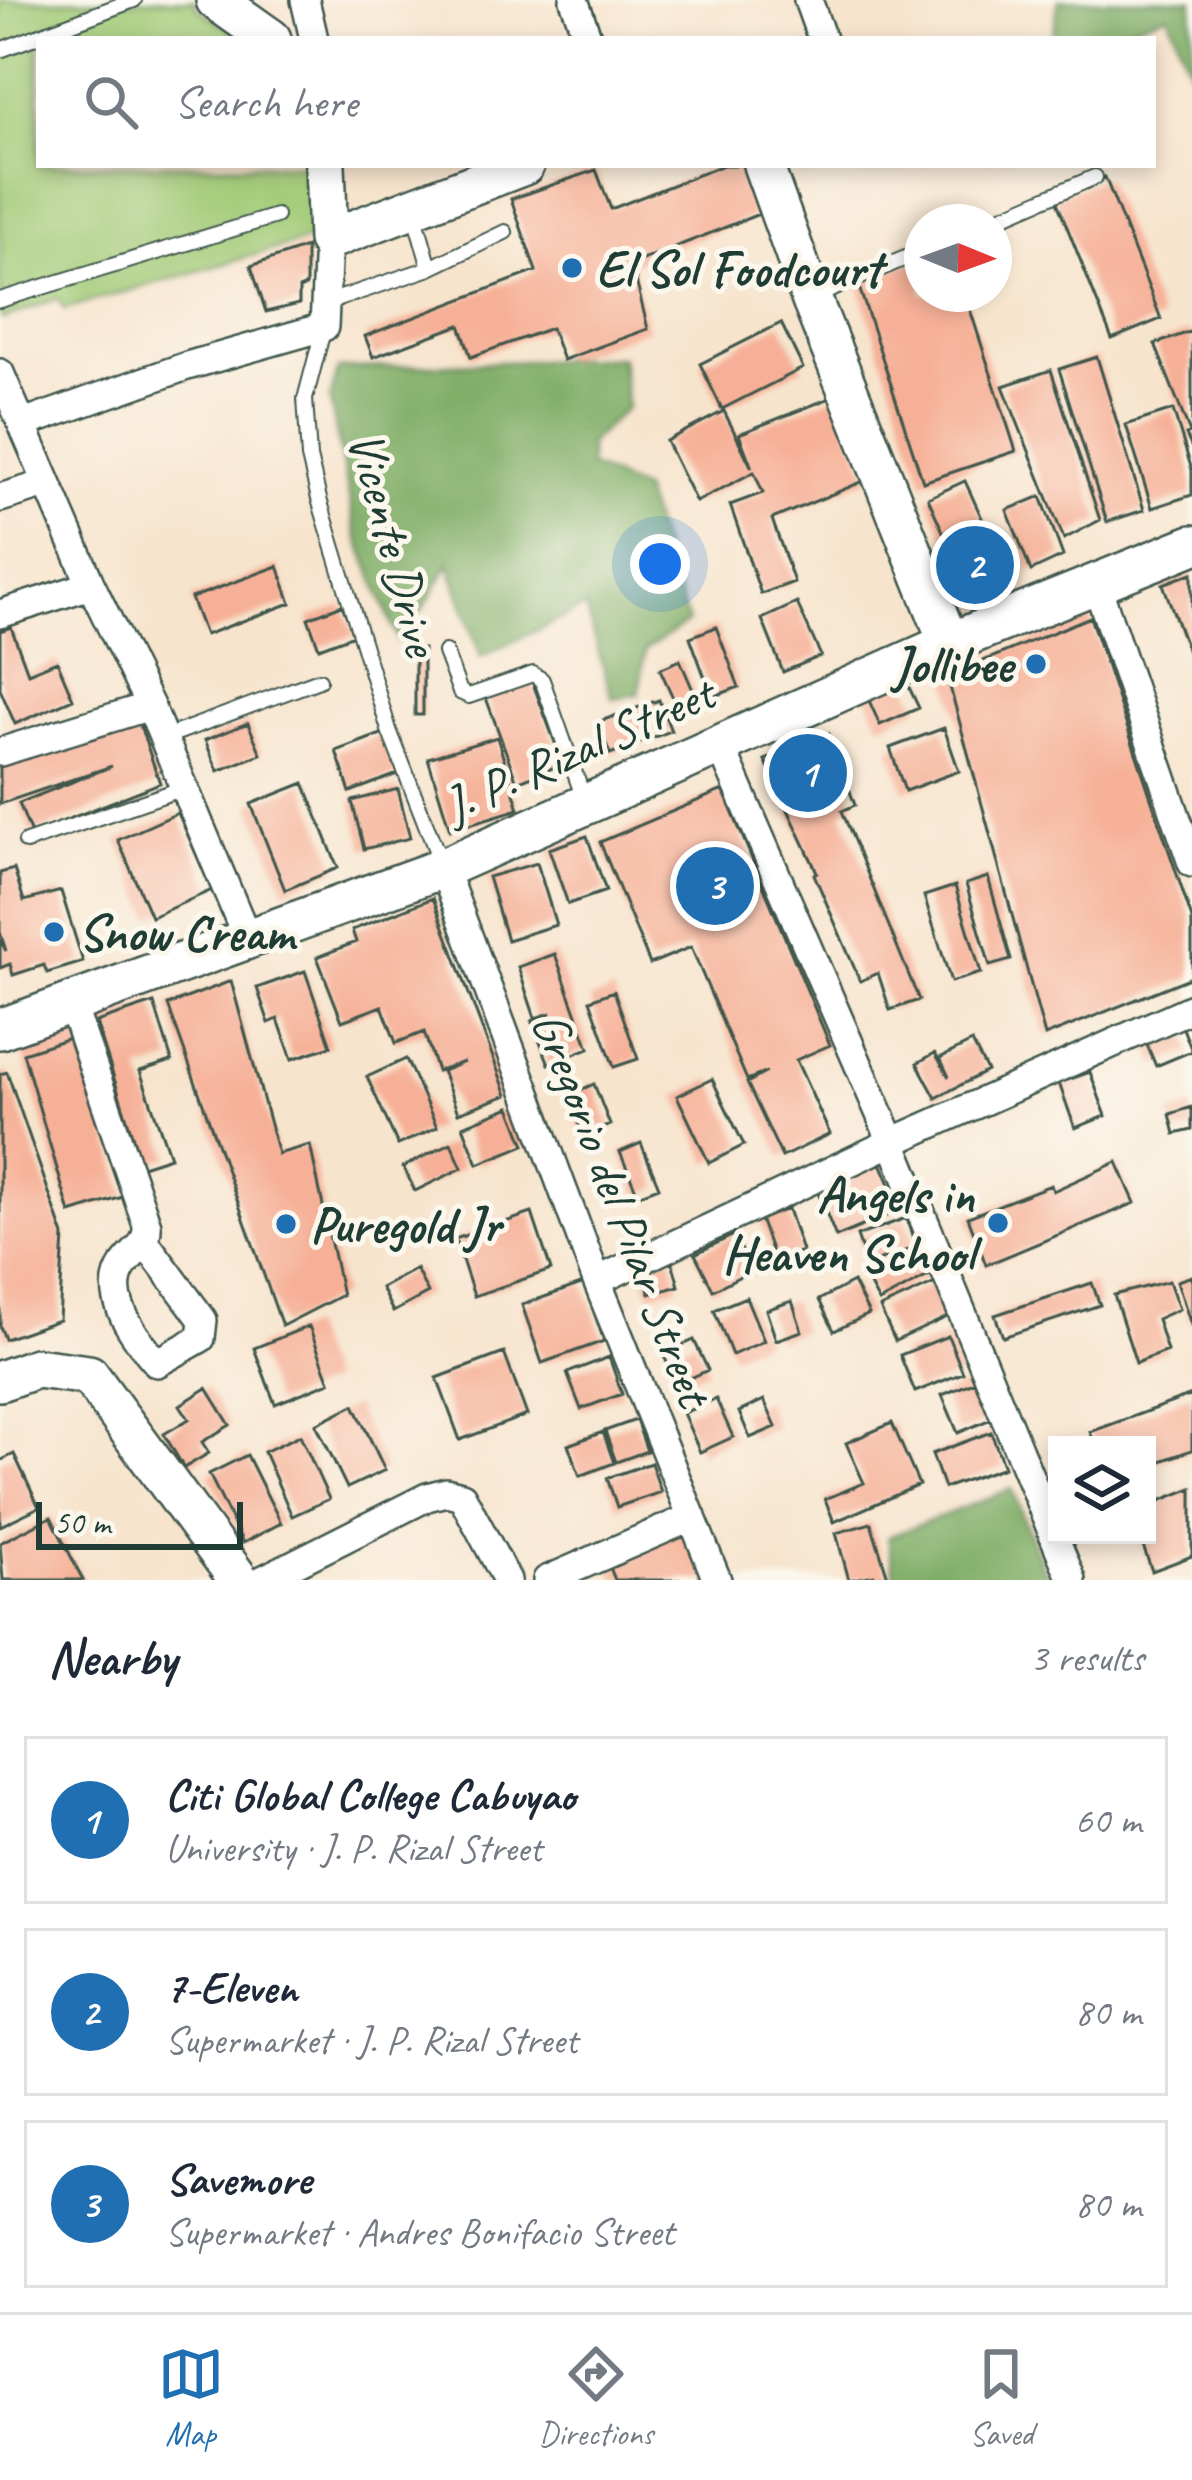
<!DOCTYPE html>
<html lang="en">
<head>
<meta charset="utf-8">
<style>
	body { margin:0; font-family:Caveat,sans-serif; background:#f6f6f7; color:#1f2937 }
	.controls { position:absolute; right:36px; bottom:36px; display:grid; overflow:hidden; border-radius:0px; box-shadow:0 6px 18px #0003 }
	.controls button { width:108px; height:108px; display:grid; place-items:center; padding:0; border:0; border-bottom:3px solid #e0e1e3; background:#fff; color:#1f2937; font:60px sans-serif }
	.compass { position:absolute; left:904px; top:204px; width:108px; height:108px; border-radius:50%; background:#fff; box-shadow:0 6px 18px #0003; rotate:91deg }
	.scale { position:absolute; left:36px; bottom:30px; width:207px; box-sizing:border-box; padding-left:12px; border:6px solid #1f3d34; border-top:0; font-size:33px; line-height:42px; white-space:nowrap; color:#1f3d34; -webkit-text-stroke:9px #fbf7ec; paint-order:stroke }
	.you { position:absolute; left:660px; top:564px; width:42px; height:42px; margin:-30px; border:9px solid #fff; border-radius:50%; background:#1a73e8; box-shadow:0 0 0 18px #1a73e833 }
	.badge { display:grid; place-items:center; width:78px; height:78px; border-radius:50%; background:#1f6fb2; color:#fff; font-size:39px; font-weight:700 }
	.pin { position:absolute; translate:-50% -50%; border:6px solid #fff; box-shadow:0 3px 12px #0006 }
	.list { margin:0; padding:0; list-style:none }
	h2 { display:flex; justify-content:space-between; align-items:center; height:156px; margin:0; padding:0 48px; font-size:51px }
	h2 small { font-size:39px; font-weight:400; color:#747a83 }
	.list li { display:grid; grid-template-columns:78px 1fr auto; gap:36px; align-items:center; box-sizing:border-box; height:168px; margin:0 24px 24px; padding:0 24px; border:3px solid #e0e1e3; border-radius:0px }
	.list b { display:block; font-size:45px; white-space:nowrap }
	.list p { margin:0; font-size:39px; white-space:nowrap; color:#747a83 }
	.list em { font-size:39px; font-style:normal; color:#747a83 }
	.icon { flex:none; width:66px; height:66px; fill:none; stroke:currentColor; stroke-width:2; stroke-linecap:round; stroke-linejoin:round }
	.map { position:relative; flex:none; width:1192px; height:1580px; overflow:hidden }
	.search { position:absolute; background:#fff; box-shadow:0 6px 18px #0003; left:36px; right:36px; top:36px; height:132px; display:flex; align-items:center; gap:30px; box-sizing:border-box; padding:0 42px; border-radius:0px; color:#747a83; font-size:45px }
	.sheet { height:732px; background:#fff }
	nav { display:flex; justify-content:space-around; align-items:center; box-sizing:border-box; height:168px; border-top:3px solid #e0e1e3; background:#fff; font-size:33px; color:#747a83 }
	nav a { display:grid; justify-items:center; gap:6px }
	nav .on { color:#1f6fb2 }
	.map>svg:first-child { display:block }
</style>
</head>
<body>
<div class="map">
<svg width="1192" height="1580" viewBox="0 0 1192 1580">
	<rect width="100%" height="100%" fill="#fbf7ec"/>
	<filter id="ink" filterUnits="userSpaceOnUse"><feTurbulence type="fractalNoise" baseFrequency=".00833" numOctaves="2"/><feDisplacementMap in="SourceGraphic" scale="24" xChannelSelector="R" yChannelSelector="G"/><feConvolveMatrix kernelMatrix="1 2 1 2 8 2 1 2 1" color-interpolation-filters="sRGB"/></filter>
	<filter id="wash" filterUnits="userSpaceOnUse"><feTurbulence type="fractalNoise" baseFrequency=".004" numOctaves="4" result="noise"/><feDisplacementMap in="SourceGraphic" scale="48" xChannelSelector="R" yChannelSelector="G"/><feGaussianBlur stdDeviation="2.7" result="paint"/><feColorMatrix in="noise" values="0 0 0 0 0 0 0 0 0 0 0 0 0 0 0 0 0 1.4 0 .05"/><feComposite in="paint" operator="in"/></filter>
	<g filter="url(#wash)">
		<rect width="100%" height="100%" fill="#f7e4cd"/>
		<!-- green -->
		<path fill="#a0ca76" stroke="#608455" stroke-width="3" d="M0 0H194L197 8 244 39H39V165H307L315 238 64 309 58 298 3 319 0 316Z"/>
		<!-- forest -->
		<path fill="#80ae67" stroke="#50764e" stroke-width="3" d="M1059 0H1192V75L1168 14 1110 34 1052 39Z
			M621 357 627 407 589 444V466L642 490 688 622 645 650 639 694 612 698 586 607 481 657 449 564 425 606 398 640 356 533 330 400 338 369Z
			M1012 1489 1048 1580H895L888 1537Z"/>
		<g id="blocks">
			<!-- building -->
			<path fill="#f6b097" d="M723 165H743L759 214 632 264 648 329 563 360 551 328 471 357 460 325 373 357 365 336 536 271 511 199 596 170 611 209Z
				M1105 177 1161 319 1112 339 1055 197Z
				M306 247V286L299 289V304L266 312 251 266Z
				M922 259V294H965L1016 451 923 482 857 281Z
				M781 323 803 368 722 409 700 364Z
				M1192 331V448L1186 435 1190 433 1155 344Z
				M1097 357 1144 510 1107 522 1059 369Z
				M1051 370 1100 520 1064 539 1003 386Z
				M835 396 869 479 772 519 794 582 761 594 730 505 763 493 754 472 696 502 666 441 724 411 752 468 739 434Z
				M1173 410 1192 470V495L1152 508 1126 425Z
				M965 481 1011 582 973 599 928 498Z
				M1041 496 1063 556 1031 571 1007 510Z
				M278 566 291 603 205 635 191 598Z
				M1192 573V660H1191L1163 584Z
				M797 603 821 656 783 672 762 619Z
				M342 605 354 635 319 648 308 618Z
				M1090 617 1192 919V977L1045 1036 947 676Z
				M11 627 28 673 57 661 73 699 15 724 0 689V631Z
				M716 627 739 687 712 697 690 637Z
				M415 649H423V715H415Z
				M680 660 699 704 680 713 660 669Z
				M905 679 919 708 880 725 867 696Z
				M532 681 563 764 517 782 486 698Z
				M659 700 671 731 610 754 598 722Z
				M138 720 160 783 31 834 19 803 112 766 0 804V767Z
				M248 723 261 754 218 771 205 740Z
				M944 728 959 771 905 791 890 748Z
				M384 733 398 774 350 792 336 751Z
				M829 734 855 805 842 811 919 1000 890 1010 878 973 860 981 814 874 817 872 765 760Z
				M497 737 519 809 450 830 428 758Z
				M304 783 338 868 285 890 251 804Z
				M398 789 410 838 364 849 352 801Z
				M723 790 830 1045 796 1060 830 1134 782 1157 747 1083 767 1072 747 1080 691 947 650 964 600 842Z
				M178 813 212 890 151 917 118 840Z
				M587 836 606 891 568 904 549 849Z
				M537 863 556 925 507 940 488 877Z
				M14 869 24 901 61 891 83 962 47 973 44 965 13 975 10 964 0 968V939L6 951 0 932V873Z
				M988 877 1011 960 990 966 966 884Z
				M955 886 981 973 951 982 924 896Z
				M433 898 507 1095 458 1113 442 1071 464 1062 437 1071 424 1032 396 1043 382 1006 342 1021 317 957 356 942 352 930Z
				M555 954 589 1048 549 1064 532 1021 551 1013 535 1018 518 967Z
				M305 971 331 1046 292 1059 278 1019 269 1023 257 988Z
				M231 981 278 1154 310 1145 342 1295 282 1326 168 1005Z
				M614 991 638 1059 614 1067 590 1000Z
				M154 1003 172 1061 140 1071 170 1157 142 1166 96 1022Z
				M1178 1016 1192 1051 1156 1066 1141 1031Z
				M79 1035 126 1196 70 1213 23 1053Z
				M972 1042 987 1071 936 1098 917 1063 935 1053 949 1077 940 1058Z
				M406 1059 437 1127 398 1145 367 1077Z
				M7 1072 64 1236 59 1320 5 1339 0 1326V1074Z
				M1090 1072 1106 1116 1075 1128 1059 1083Z
				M712 1079 744 1145 709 1163 677 1096Z
				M594 1084 610 1125 584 1136 567 1096Z
				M510 1107 525 1145 478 1164 463 1126Z
				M1192 1107V1130L1175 1134 1170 1114Z
				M451 1143 462 1168 415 1191 403 1167Z
				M641 1143 659 1187 638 1195 620 1152Z
				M1117 1162 1135 1203 986 1265 968 1217 1051 1185 1053 1191Z
				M881 1163 901 1210 836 1237 817 1190Z
				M788 1209 802 1251 775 1261 760 1219Z
				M532 1213 551 1270 474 1296 455 1239Z
				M906 1218 916 1247 867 1265 857 1236Z
				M734 1235 752 1270 713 1290 695 1254Z
				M924 1245 937 1271 879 1302 865 1276Z
				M671 1258 679 1286 650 1294 642 1266Z
				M416 1269 428 1293 393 1312 381 1288Z
				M1192 1276V1325H1191L1177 1281Z
				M942 1280 956 1313 895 1341 880 1308Z
				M1169 1281 1179 1309 1157 1319 1167 1351 1136 1363 1114 1295Z
				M853 1282 869 1314 834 1331 819 1300Z
				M584 1283 604 1341 542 1363 522 1305Z
				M1092 1283 1100 1305 1003 1337 995 1315Z
				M746 1297 764 1341 732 1355 714 1310Z
				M792 1301 802 1331 776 1340 766 1310Z
				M309 1326 330 1382 275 1404 254 1348Z
				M948 1336 963 1373 915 1392 900 1355Z
				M694 1340 708 1370 677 1384 663 1354Z
				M504 1353 527 1415 460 1440 437 1378Z
				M609 1357 622 1394 581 1409 567 1373Z
				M976 1381 991 1419 958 1433 942 1395Z
				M207 1388 230 1425 202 1442 209 1453 184 1468 164 1434 189 1419 180 1405Z
				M1192 1395V1450L1147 1466V1445H1095L1090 1432Z
				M716 1399 733 1437 700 1452 683 1413Z
				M764 1400 776 1427 750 1438 739 1412Z
				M354 1405 385 1470 347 1488 316 1424Z
				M636 1420 647 1451 616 1462 605 1431Z
				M892 1423 919 1485 834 1522 825 1499 864 1483 846 1443Z
				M603 1432 614 1463 580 1476 568 1445Z
				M991 1432 1004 1467 944 1488 932 1454Z
				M300 1435 329 1499 292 1516 264 1452Z
				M14 1454 39 1507 0 1526V1461Z
				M247 1455 281 1523 243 1543 209 1474Z
				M651 1463 661 1492 617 1507 607 1478Z
				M1192 1488V1556L1152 1571 1139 1535H1147V1506Z
				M51 1517 83 1580H3L0 1543Z
				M871 1523 889 1580H866L875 1575 849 1580 836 1533Z
				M685 1527 707 1580H615L607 1560Z"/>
		</g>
	</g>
	<g filter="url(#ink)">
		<use href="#blocks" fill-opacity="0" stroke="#3f564b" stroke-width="3"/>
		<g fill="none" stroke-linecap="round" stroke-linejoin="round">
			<!-- lane casing -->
			<g stroke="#3f564b" stroke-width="18">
				<path id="lane" d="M0 50 134 0
					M414 212 430 268
					M990 222 1095 177
					M816 296 922 251
					M0 300 276 216
					M326 303 430 268 505 232
					M324 327 305 399 309 457 319 499 389 730 441 863
					M445 652 460 692 469 696 533 674 542 680 584 799
					M163 738 319 680
					M26 842 184 788"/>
			</g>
			<!-- street casing -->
			<g stroke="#3f564b" stroke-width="32">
				<path id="street" d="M305 0 314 39
					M574 0 588 39
					M808 0 822 39
					M0 373 91 585 150 706 248 940
					M23 424 187 366 324 327 328 240
					M0 498 46 484
					M1096 583 1192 863
					M0 614 91 585
					M720 745 892 1142 1072 1580
					M0 752 150 706
					M443 868 597 1281 717 1580
					M71 1002 147 1225C148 1246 134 1250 123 1266 102 1297 137 1340 157 1363L201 1338 203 1320 145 1242
					M597 1281 892 1142 1192 1008
					M262 1580 427 1497 446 1492 462 1496 507 1580
					M547 1580 692 1517"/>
			</g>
			<!-- secondary casing -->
			<g stroke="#3f564b" stroke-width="44">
				<path id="secondary" d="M216 0 271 39
					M325 165 328 240 524 165
					M763 165 811 298 949 643
					M0 1029 443 868 949 643 1192 545
					M0 1381 36 1368 89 1375 239 1580"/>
			</g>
			<!-- lane -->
			<use href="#lane" stroke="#fff" stroke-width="14"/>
			<!-- street -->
			<use href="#street" stroke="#fff" stroke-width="27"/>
			<!-- secondary -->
			<use href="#secondary" stroke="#fff" stroke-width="39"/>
		</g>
	</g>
	<!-- markers -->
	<g fill="#1f6fb2" stroke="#fbf7ec" stroke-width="4.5">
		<circle cx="572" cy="268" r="12"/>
		<circle cx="1036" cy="664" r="12"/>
		<circle cx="54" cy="932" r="12"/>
		<circle cx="998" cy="1223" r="12"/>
		<circle cx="286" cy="1224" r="12"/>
	</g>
	<g text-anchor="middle" stroke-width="10" stroke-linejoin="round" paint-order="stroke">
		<!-- poi labels -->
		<g font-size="51" font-weight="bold" fill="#1f3d34" stroke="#fbf7ec" text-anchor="start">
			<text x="596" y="286">El Sol Foodcourt</text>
			<text x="1012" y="682" text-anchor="end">Jollibee</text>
			<text x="78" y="950">Snow Cream</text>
			<text x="974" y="1212" text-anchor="end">Angels in<tspan x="974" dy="59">Heaven School</tspan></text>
			<text x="310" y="1242">Puregold Jr</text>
		</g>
		<!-- street labels -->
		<g font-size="51" fill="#1f3d34" stroke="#fbf7ec">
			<text transform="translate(395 543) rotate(75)" y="18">Vicente Drive</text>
			<text transform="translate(578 748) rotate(-24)" y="18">J. P. Rizal Street</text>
			<text transform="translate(623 1208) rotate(69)" y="18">Gregorio del Pilar Street</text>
		</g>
	</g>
</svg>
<div class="controls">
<button><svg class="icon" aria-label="layers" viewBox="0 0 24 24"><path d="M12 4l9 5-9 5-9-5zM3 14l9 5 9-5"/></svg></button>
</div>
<svg class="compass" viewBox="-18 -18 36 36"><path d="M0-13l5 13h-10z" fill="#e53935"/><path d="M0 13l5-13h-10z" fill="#747a83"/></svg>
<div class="scale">50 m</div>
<div class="you"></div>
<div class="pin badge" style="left:808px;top:773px">1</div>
<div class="pin badge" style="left:975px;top:565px">2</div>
<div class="pin badge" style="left:715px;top:886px">3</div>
<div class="search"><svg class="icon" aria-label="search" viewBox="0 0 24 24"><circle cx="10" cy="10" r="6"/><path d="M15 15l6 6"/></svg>Search here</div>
</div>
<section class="sheet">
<h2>Nearby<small>3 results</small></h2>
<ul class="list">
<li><span class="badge">1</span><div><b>Citi Global College Cabuyao</b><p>University · J. P. Rizal Street</p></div><em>60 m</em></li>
<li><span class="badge">2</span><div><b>7-Eleven</b><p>Supermarket · J. P. Rizal Street</p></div><em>80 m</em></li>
<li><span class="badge">3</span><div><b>Savemore</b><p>Supermarket · Andres Bonifacio Street</p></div><em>80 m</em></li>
</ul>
</section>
<nav>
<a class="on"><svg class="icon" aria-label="map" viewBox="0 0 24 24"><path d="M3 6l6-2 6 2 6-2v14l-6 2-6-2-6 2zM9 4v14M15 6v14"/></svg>Map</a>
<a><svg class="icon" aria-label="directions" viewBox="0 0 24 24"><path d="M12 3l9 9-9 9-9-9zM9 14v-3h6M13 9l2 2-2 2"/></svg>Directions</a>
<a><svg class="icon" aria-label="saved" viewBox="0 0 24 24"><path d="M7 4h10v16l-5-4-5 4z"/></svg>Saved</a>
</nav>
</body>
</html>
